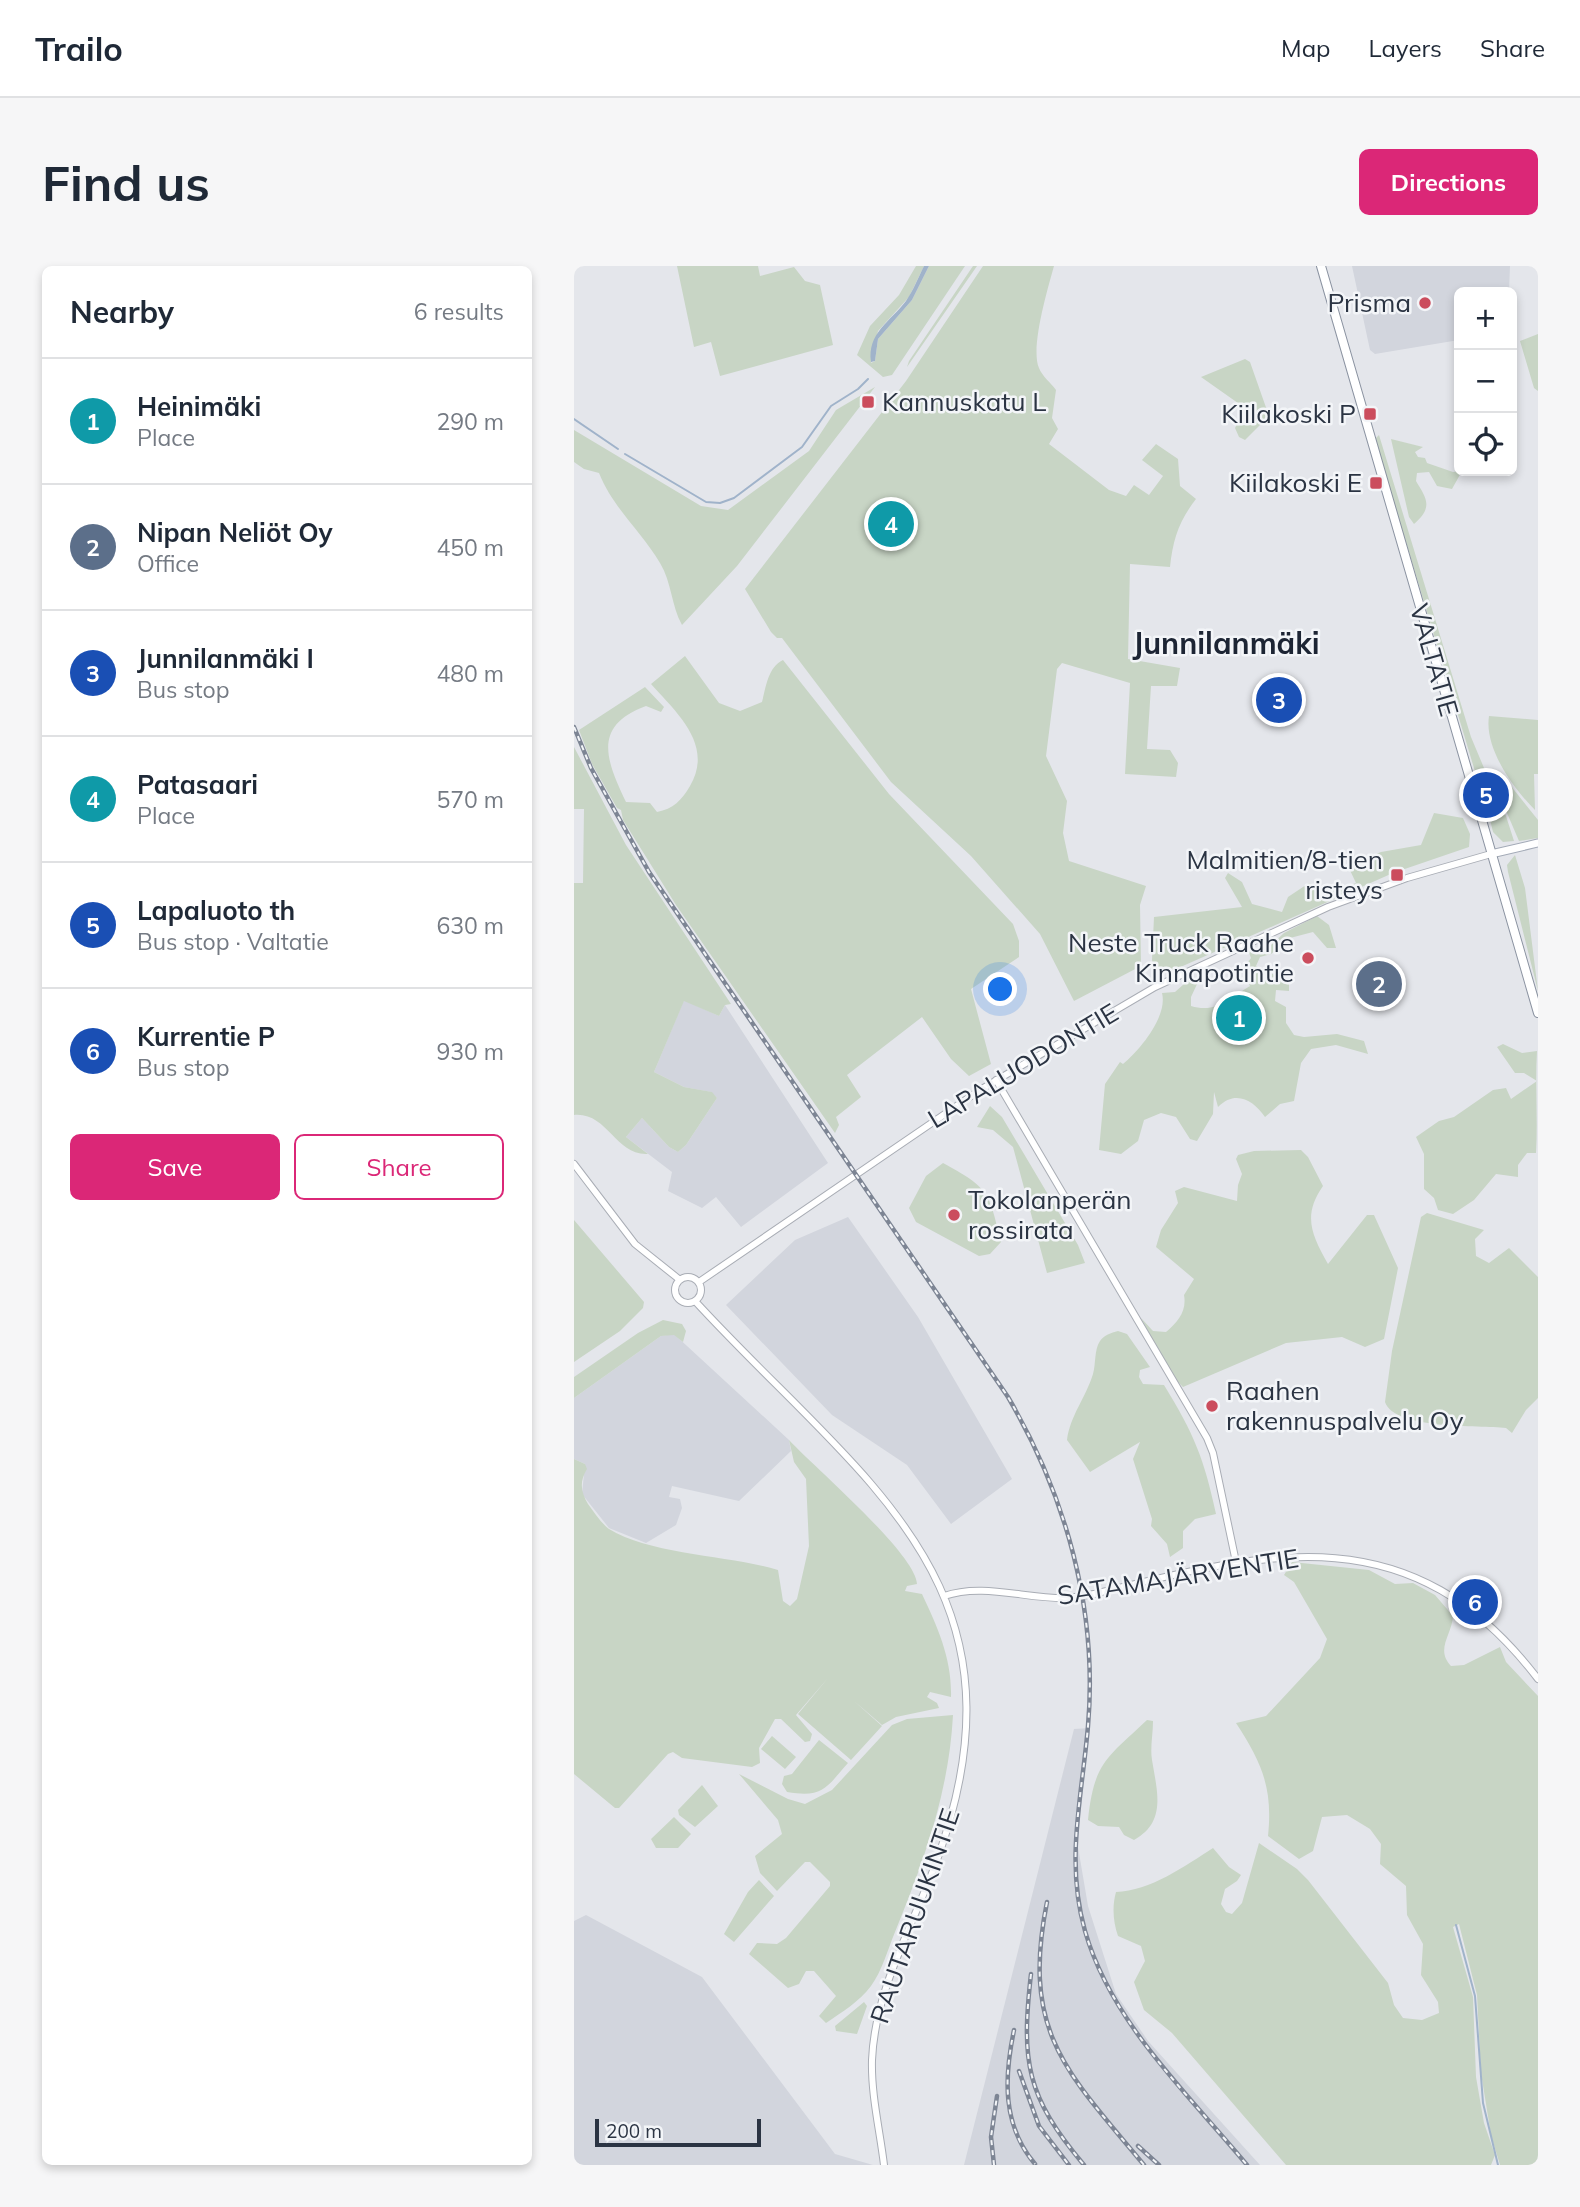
<!DOCTYPE html>
<html lang="en">
<head>
<meta charset="utf-8">
<style>
	body { margin:0; font-family:Mulish,sans-serif; background:#f6f6f7; color:#1f2937 }
	.controls { position:absolute; right:21px; top:21px; display:grid; overflow:hidden; border-radius:10px; box-shadow:0 4px 10px #0003 }
	.controls button { width:63px; height:63px; display:grid; place-items:center; padding:0; border:0; border-bottom:2px solid #e0e1e3; background:#fff; color:#1f2937; font:35px sans-serif }
	.scale { position:absolute; left:21px; bottom:18px; width:166px; box-sizing:border-box; padding-left:7px; border:4px solid #2b3443; border-top:0; font-size:19px; line-height:24px; white-space:nowrap; color:#2b3443; -webkit-text-stroke:5px #f3f5f8; paint-order:stroke }
	.you { position:absolute; left:427px; top:724px; width:24px; height:24px; margin:-18px; border:5px solid #fff; border-radius:50%; background:#1a73e8; box-shadow:0 0 0 10px #1a73e833 }
	.badge { display:grid; place-items:center; width:46px; height:46px; border-radius:50%; background:#db2777; color:#fff; font-size:23px; font-weight:700 }
	.pin { position:absolute; translate:-50% -50%; border:4px solid #fff; box-shadow:0 2px 7px #0006 }
	.list { margin:0; padding:0; list-style:none }
	h2 { display:flex; justify-content:space-between; align-items:center; height:91px; margin:0; padding:0 28px; font-size:30px }
	h2 small { font-size:23px; font-weight:400; color:#747a83 }
	.list li { display:grid; grid-template-columns:46px 1fr auto; gap:21px; align-items:center; box-sizing:border-box; height:126px; padding:0 28px; border-top:2px solid #e0e1e3 }
	.list b { display:block; font-size:26px; white-space:nowrap }
	.list p { margin:0; font-size:23px; white-space:nowrap; color:#747a83 }
	.list em { font-size:23px; font-style:normal; color:#747a83 }
	.actions { display:flex; gap:14px; padding:21px 28px }
	.actions a { flex:1; padding:16px 0; border:2px solid #db2777; border-radius:10px; text-align:center; font-size:24px; color:#db2777 }
	.actions .main { background:#db2777; color:#fff }
	.icon { flex:none; width:38px; height:38px; fill:none; stroke:currentColor; stroke-width:2; stroke-linecap:round; stroke-linejoin:round }
	.map { position:relative; flex:none; width:964px; height:1899px; overflow:hidden; border-radius:10px }
	header { display:flex; align-items:center; gap:42px; box-sizing:border-box; height:98px; padding:0 35px; background:#fff; border-bottom:2px solid #e0e1e3 }
	header strong { font-size:33px }
	nav { display:flex; gap:38px; margin-inline-start:auto; font-size:24px }
	.intro { display:flex; align-items:center; justify-content:space-between; box-sizing:border-box; height:168px; padding:0 42px }
	h1 { margin:0; font-size:49px }
	.button { padding:18px 32px; border-radius:10px; background:#db2777; color:#fff; font-size:24px; font-weight:700 }
	main { display:flex; gap:42px; padding:0 42px }
	aside { flex:1; background:#fff; border-radius:10px; box-shadow:0 4px 10px #0003 }
	.map>svg:first-child { display:block }
</style>
</head>
<body>
<header>
<strong>Trailo</strong>
<nav><a>Map</a><a>Layers</a><a>Share</a></nav>
</header>
<div class="intro"><h1>Find us</h1><a class="button">Directions</a></div>
<main>
<aside>
<h2>Nearby<small>6 results</small></h2>
<ul class="list">
<li><span class="badge" style="background:#0f9aa8">1</span><div><b>Heinimäki</b><p>Place</p></div><em>290 m</em></li>
<li><span class="badge" style="background:#5c6f8a">2</span><div><b>Nipan Neliöt Oy</b><p>Office</p></div><em>450 m</em></li>
<li><span class="badge" style="background:#1a4fb4">3</span><div><b>Junnilanmäki I</b><p>Bus stop</p></div><em>480 m</em></li>
<li><span class="badge" style="background:#0f9aa8">4</span><div><b>Patasaari</b><p>Place</p></div><em>570 m</em></li>
<li><span class="badge" style="background:#1a4fb4">5</span><div><b>Lapaluoto th</b><p>Bus stop · Valtatie</p></div><em>630 m</em></li>
<li><span class="badge" style="background:#1a4fb4">6</span><div><b>Kurrentie P</b><p>Bus stop</p></div><em>930 m</em></li>
</ul>
<div class="actions"><a class="main">Save</a><a>Share</a></div>
</aside>
<div class="map">
<svg width="964" height="1899" viewBox="0 0 964 1899">
	<rect width="100%" height="100%" fill="#e4e6eb"/>
	<!-- built -->
	<path fill="#d2d5dd" d="M778 0H936L935 26H885V74L801 88 796 84Z
		M110 734 145 750 151 739 254 897 167 961 142 931 128 942 94 925 98 906 52 871 68 852 95 881 104 886 112 879 143 832 137 826 110 821 80 806Z
		M274 951 344 1051 438 1213 377 1258 333 1199 258 1149 152 1039 221 974Z
		M100 1068 215 1174 217 1185 165 1235 98 1220 95 1231 106 1233 108 1242 102 1259 72 1277 35 1262 8 1228 11 1198 0 1193V1132L87 1070Z
		M516 1462 503 1575 514 1640 542 1728 574 1775 686 1899H390L500 1463Z
		M12 1649 128 1711 261 1888 299 1899H0V1655Z"/>
	<!-- green -->
	<path fill="#c8d5c5" d="M103 0H184L186 10 220 1 231 15 246 19 259 79 146 110 137 76 120 81Z
		M342 0H350L335 31 304 65 297 97 301 95 304 73 338 34 355 0H391L318 109 309 111 283 89 296 60 325 29Z
		M399 0H403L333 101 335 95Z
		M409 0H480C474 22 456 82 465 102 468 110 477 117 482 124L478 152 484 163 475 178 535 224 552 230 560 219 575 229 589 210 568 194 582 178 604 193 606 220 622 233C605 255 599 273 596 301L556 298 554 393 606 402 603 420H577L573 483 596 484 604 497 602 511 551 508 556 417 488 397 483 403 472 490 493 535 489 567 495 595 572 620 566 639 567 700 500 735 466 668 397 590 317 516 208 372H203L197 366 171 323 332 115Z
		M964 68V125L960 122 946 75Z
		M671 93 676 96 695 150 671 174 665 171 661 162 671 142 627 111Z
		M301 121 163 300 108 359C97 339 98 317 86 297 67 265 39 242 25 207L10 203 0 196V164L127 240 154 244 235 185 262 144Z
		M805 169 897 471 918 521 912 527 906 522 801 173Z
		M817 173 849 181 841 186 844 191 851 192 853 197 879 206 888 205 878 223 863 220 855 206 843 207 842 215C852 232 860 241 840 258L835 251Z
		M111 390 145 437 166 445 188 436C192 421 194 401 209 394L315 528 439 658 445 675V691L397 723 417 798 395 810 377 793 348 751 273 809 287 831 262 851 265 859 261 867 102 639 49 554 47 544 43 542 18 498 5 464 71 421 90 441 87 446 72 440C18 460 32 494 52 536L76 537 83 546C99 543 108 534 116 520 140 479 103 447 77 418Z
		M915 450 964 454V508H960L961 544C939 522 910 482 915 450Z
		M0 481 52 579 157 738 151 739 145 750 110 735 80 806 110 821 138 826 143 832 112 879 104 886 95 881 68 852 52 871 74 888C41 890 34 846 0 849V617H9L10 543H0Z
		M923 507 929 510 964 554V572L945 575 918 512Z
		M920 528 932 550 940 575 929 576 919 566 911 533Z
		M860 547 889 552 896 568 895 581 819 607 593 707H582L578 694 580 651 668 641 651 612 654 607 668 616 678 638 708 646 714 631 735 617 752 628 782 617 774 600 807 586 847 579Z
		M941 589 951 622 964 725 934 606 933 599Z
		M743 650 755 659 762 682H753L739 666 716 672 697 688 686 691 682 700 715 716V725L702 724 701 735 712 741V757L720 769 730 771 763 768 790 775 794 788 762 779 737 783 727 797 720 835 706 838 691 851C680 835 662 823 644 841L640 826 639 848 623 875 616 873 602 851 587 847 570 854 564 875 547 888 525 884 531 818 546 796 549 798C566 784 594 750 588 727L601 726 619 710 624 716 617 731V740C643 748 657 731 676 720 670 709 669 702 677 692L674 684 697 679 710 667Z
		M929 778 948 787 963 785C961 819 964 853 962 887H953L944 899V911L922 908 900 934 879 948 864 944 860 932 850 923V888L842 871 865 855 880 851 919 824 932 822 937 833 963 815 950 807H941L923 781Z
		M416 840 428 851 504 979 511 997 473 1007 439 881 419 864 403 861Z
		M727 884 734 891 749 920C728 950 738 969 754 998L793 949H800L824 1002 810 1073 791 1081 768 1071 712 1077 609 1121 598 1110 567 1052 579 1065 592 1066C604 1056 613 1045 610 1029L620 1013 582 981 587 964 604 937 601 925 610 921 663 935 664 919 668 908 662 893 664 889 680 885Z
		M369 897C415 922 415 926 427 976L416 988 405 990 342 956 335 942 352 910Z
		M853 947 910 964 901 973 902 990 915 997 935 982 964 1011V1132L952 1144 938 1167 932 1162C906 1159 820 1164 811 1136L818 1085 847 951Z
		M0 954 70 1036 69 1042 46 1065 0 1096Z
		M89 1054 108 1058 112 1065 109 1076 100 1069 87 1070 0 1132V1111L64 1067Z
		M544 1065 553 1068 576 1101 566 1104 565 1111 569 1118 590 1119C620 1168 630 1192 642 1248L621 1253 609 1265V1282L596 1291 593 1278 577 1260 578 1253 559 1193 566 1176 516 1206 493 1174C496 1150 512 1131 519 1108 522 1098 520 1084 526 1075 530 1069 537 1067 544 1065Z
		M215 1174C240 1201 342 1288 343 1318L333 1320 331 1325 348 1328C364 1362 378 1393 377 1431L356 1426 353 1431 363 1437 365 1442 322 1451 308 1459 280 1435 308 1460 277 1494 224 1448 254 1412 222 1449 238 1468 236 1475 231 1476 207 1453H201L185 1482 186 1497 178 1501 108 1492 99 1486 94 1488 45 1542H41L0 1508V1193L11 1198 13 1203C5 1216 7 1226 14 1238 20 1246 27 1257 35 1263 78 1289 154 1289 204 1304L209 1335 216 1340 223 1333 235 1280 232 1213 220 1196Z
		M718 1296 795 1304 821 1318 839 1317 861 1329 879 1350C878 1369 861 1383 877 1400L890 1399 926 1381 932 1396 964 1430V1899H926L917 1869 907 1807 903 1729 885 1658 879 1661 899 1731 902 1811 910 1857 921 1889 917 1899H712L598 1767 570 1744 560 1716 571 1695 567 1680 544 1670C539 1656 538 1640 542 1626 576 1625 611 1600 639 1582L655 1601 667 1609 663 1615 651 1623 647 1638 652 1646 658 1648 668 1637 685 1577 723 1603 734 1614 814 1717 820 1739 829 1752 848 1754 865 1747 864 1736 847 1709 849 1678 833 1649 832 1620 806 1598 807 1578 796 1563 773 1549 748 1551 739 1585 725 1593 694 1570C699 1522 688 1497 662 1457L692 1450 746 1392 753 1373 720 1316 710 1309Z
		M379 1449C375 1526 350 1595 321 1666 314 1683 308 1705 297 1720 285 1736 268 1746 252 1757L245 1750 262 1730 240 1705H232L225 1718 214 1722 175 1688 183 1677 203 1678 212 1672 256 1620V1616L236 1596H231L203 1625 186 1607 181 1590 208 1568 204 1554 165 1508 214 1533 231 1538 258 1524 318 1459 333 1453Z
		M573 1454 579 1455C579 1468 576 1482 578 1494 583 1525 593 1556 560 1574L550 1569 545 1561 524 1560 514 1554C520 1496 533 1492 573 1454Z
		M198 1470 222 1491 211 1503 187 1483Z
		M245 1474 274 1497C252 1522 249 1532 213 1526L208 1518 210 1510 218 1508Z
		M128 1519 144 1540 121 1561 105 1549 104 1544Z
		M100 1551 117 1568 104 1582H82L77 1573Z
		M185 1614 200 1630 160 1676 150 1668 174 1626Z
		M290 1736 293 1740 283 1768 262 1765 261 1760Z"/>
	<!-- water -->
	<path fill="#a0b3ca" d="M350 0H355L338 34 304 73 301 95 297 96C293 67 316 56 332 35 339 25 344 12 350 0Z"/>
	<g fill="none" stroke-linecap="round" stroke-linejoin="round">
		<!-- stream -->
		<path stroke="#a0b3ca" stroke-width="2" d="M0 153 44 183
			M51 188 132 236 146 237 160 232 228 181 257 140 284 123 294 113
			M882 1659 901 1730 909 1837 924 1899"/>
		<!-- secondary casing -->
		<g stroke="#a9adb5" stroke-width="8">
			<path id="secondary" d="M422 814 633 1172 639 1187 662 1296
				M0 898 61 978 106 1014
				M101 1024a13 13 0 1 1 26 0a13 13 0 1 1-26 0Z
				M125 1016 406 824 581 721 754 641 833 612 917 588
				M121 1035C286 1215 464 1315 363 1594 339 1660 301 1723 298 1794 297 1829 306 1865 310 1899
				M520 1328C696 1284 838 1248 964 1413
				M370 1330C410 1316 454 1334 495 1332"/>
		</g>
		<!-- primary casing -->
		<g stroke="#a3aab7" stroke-width="9">
			<path id="primary" d="M917 588 964 577"/>
		</g>
		<!-- highway casing -->
		<g stroke="#8b93a1" stroke-width="10">
			<path id="highway" d="M747 0 964 747"/>
		</g>
		<!-- secondary -->
		<use href="#secondary" stroke="#fff" stroke-width="6"/>
		<!-- primary -->
		<use href="#primary" stroke="#fff" stroke-width="7"/>
		<!-- highway -->
		<use href="#highway" stroke="#fff" stroke-width="8"/>
		<!-- rail casing -->
		<g stroke="#7d8594" stroke-width="4.5">
			<path id="rail" d="M0 461 17 502 75 606 434 1131C492 1230 524 1344 514 1460 508 1531 491 1595 511 1665 537 1756 614 1828 673 1899
				M473 1636C447 1766 492 1805 570 1899
				M457 1708C447 1796 452 1830 510 1899
				M440 1764C430 1812 428 1859 461 1898
				M445 1805 465 1860 495 1899
				M564 1880 585 1899
				M420 1899 417 1871 423 1830"/>
		</g>
		<!-- rail -->
		<use href="#rail" stroke="#f3f5f8" stroke-width="2" stroke-dasharray="5" stroke-linecap="butt"/>
		<!-- secondary-bridge casing -->
		<g stroke="#a9adb5" stroke-width="8" stroke-linecap="butt">
			<path id="secondary-bridge" d="M495 1332 520 1328"/>
		</g>
		<!-- secondary-bridge -->
		<use href="#secondary-bridge" stroke="#fff" stroke-width="6"/>
	</g>
	<!-- markers -->
	<g fill="#cb4d5d" stroke="#f3f5f8" stroke-width="2.5">
		<circle cx="851" cy="37" r="7"/>
		<rect x="287" y="129" width="14" height="14" rx="3.5"/>
		<rect x="789" y="141" width="14" height="14" rx="3.5"/>
		<rect x="795" y="210" width="14" height="14" rx="3.5"/>
		<rect x="816" y="602" width="14" height="14" rx="3.5"/>
		<circle cx="734" cy="692" r="7"/>
		<circle cx="380" cy="949" r="7"/>
		<circle cx="638" cy="1140" r="7"/>
	</g>
	<g text-anchor="middle" stroke-width="5" stroke-linejoin="round" paint-order="stroke">
		<!-- poi labels -->
		<g font-size="26" fill="#2b3443" stroke="#f3f5f8" text-anchor="end">
			<text x="837" y="46">Prisma</text>
			<text x="308" y="145" text-anchor="start">Kannuskatu L</text>
			<text x="782" y="157">Kiilakoski P</text>
			<text x="788" y="226">Kiilakoski E</text>
			<text x="809" y="603">Malmitien/8-tien<tspan x="809" dy="30">risteys</tspan></text>
			<text x="720" y="686">Neste Truck Raahe<tspan x="720" dy="30">Kinnapotintie</tspan></text>
			<text x="394" y="943" text-anchor="start">Tokolanperän<tspan x="394" dy="30">rossirata</tspan></text>
			<text x="652" y="1134" text-anchor="start">Raahen<tspan x="652" dy="30">rakennuspalvelu Oy</tspan></text>
		</g>
		<!-- street labels -->
		<g font-size="26" fill="#2b3443" stroke="#f3f5f8">
			<text transform="translate(860 394) rotate(74)" y="9">VALTATIE</text>
			<text transform="translate(449 800) rotate(-31)" y="9">LAPALUODONTIE</text>
			<text transform="translate(604 1311) rotate(-9)" y="9">SATAMAJÄRVENTIE</text>
			<text transform="translate(341 1650) rotate(-71)" y="9">RAUTARUUKINTIE</text>
		</g>
		<!-- quarter labels -->
		<g font-size="30" font-weight="bold" fill="#1d2534" stroke="#f3f5f8">
			<text x="652" y="388">Junnilanmäki</text>
		</g>
	</g>
</svg>
<div class="controls">
<button>+</button>
<button>−</button>
<button><svg class="icon" aria-label="locate" viewBox="0 0 24 24"><circle cx="12" cy="12" r="6"/><path d="M12 2v4M12 18v4M2 12h4M18 12h4"/></svg></button>
</div>
<div class="scale">200 m</div>
<div class="you"></div>
<div class="pin badge" style="left:665px;top:752px;background:#0f9aa8">1</div>
<div class="pin badge" style="left:805px;top:718px;background:#5c6f8a">2</div>
<div class="pin badge" style="left:705px;top:434px;background:#1a4fb4">3</div>
<div class="pin badge" style="left:317px;top:258px;background:#0f9aa8">4</div>
<div class="pin badge" style="left:912px;top:529px;background:#1a4fb4">5</div>
<div class="pin badge" style="left:901px;top:1336px;background:#1a4fb4">6</div>
</div>
</main>
</body>
</html>
